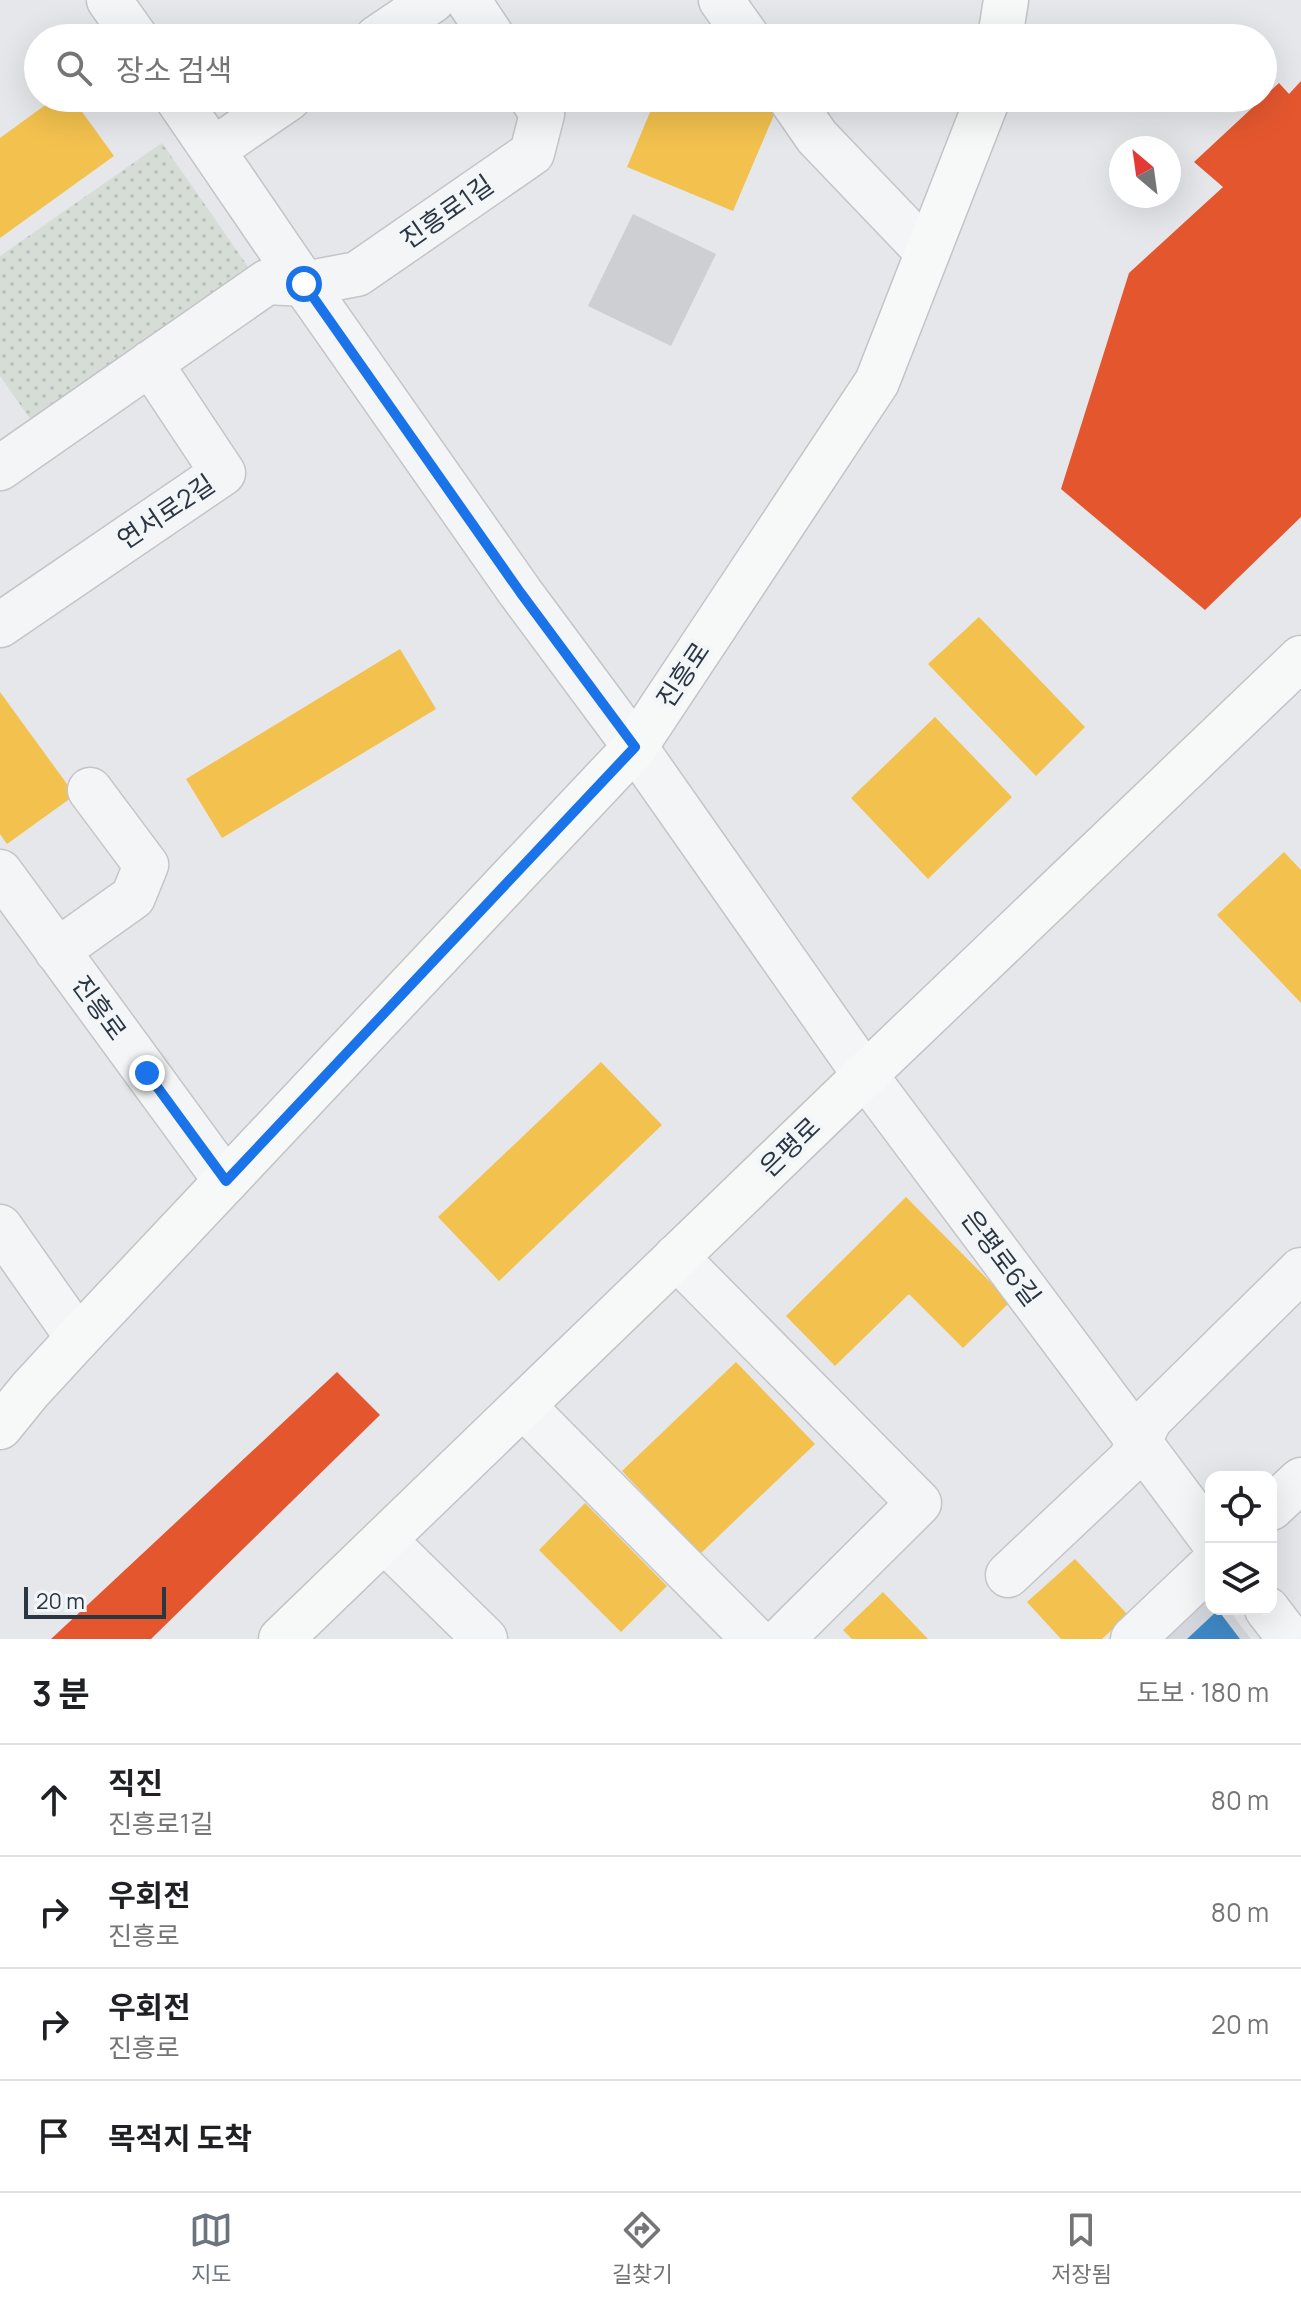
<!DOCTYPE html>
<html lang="ko">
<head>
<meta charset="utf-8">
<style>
	body { margin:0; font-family:Manrope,"Noto Sans KR",sans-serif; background:#f6f6f6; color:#202124 }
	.controls { position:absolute; right:24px; bottom:24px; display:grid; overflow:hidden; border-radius:16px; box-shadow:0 8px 32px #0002 }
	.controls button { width:72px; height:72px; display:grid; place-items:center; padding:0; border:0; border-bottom:2px solid #e0e0e0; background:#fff; color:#202124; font:40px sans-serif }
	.compass { position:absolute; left:1109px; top:136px; width:72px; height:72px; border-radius:50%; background:#fff; box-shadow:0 8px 32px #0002; rotate:331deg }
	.scale { position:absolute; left:24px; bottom:20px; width:142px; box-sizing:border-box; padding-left:8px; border:4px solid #2b3643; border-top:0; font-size:22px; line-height:28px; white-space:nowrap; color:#2b3643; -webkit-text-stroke:6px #f3f6f8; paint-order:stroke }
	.stop { position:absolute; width:24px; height:24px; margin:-18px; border:6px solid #1a73e8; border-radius:50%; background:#fff }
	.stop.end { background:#1a73e8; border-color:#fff; box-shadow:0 2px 8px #0008 }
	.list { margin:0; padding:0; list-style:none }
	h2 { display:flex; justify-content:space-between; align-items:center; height:104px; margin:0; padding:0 32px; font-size:34px }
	h2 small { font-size:26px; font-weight:400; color:#757577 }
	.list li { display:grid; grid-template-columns:52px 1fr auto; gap:24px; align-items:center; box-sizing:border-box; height:112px; padding:0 32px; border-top:2px solid #e0e0e0 }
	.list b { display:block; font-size:30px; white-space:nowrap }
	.list p { margin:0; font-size:26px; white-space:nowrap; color:#757577 }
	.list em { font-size:26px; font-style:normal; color:#757577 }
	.icon { flex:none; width:44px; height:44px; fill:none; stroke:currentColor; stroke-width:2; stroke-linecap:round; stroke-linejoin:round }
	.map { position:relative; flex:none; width:1301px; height:1639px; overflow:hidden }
	.search { position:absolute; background:#fff; box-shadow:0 8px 32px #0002; left:24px; right:24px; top:24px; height:88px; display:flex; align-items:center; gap:20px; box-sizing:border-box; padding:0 28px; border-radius:44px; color:#757577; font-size:30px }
	.sheet { height:552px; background:#fff }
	nav { display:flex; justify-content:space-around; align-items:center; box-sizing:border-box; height:112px; border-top:2px solid #e0e0e0; background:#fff; font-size:22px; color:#757577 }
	nav a { display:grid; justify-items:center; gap:4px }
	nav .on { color:#6c747d }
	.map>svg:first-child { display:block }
</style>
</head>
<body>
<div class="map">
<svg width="1301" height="1639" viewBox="0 0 1301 1639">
	<defs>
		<pattern id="park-dots" width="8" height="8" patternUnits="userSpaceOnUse" patternTransform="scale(2)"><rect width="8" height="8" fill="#d6ddd6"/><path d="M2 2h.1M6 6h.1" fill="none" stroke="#b8beb9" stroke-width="1.8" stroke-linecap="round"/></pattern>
	</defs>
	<rect width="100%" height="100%" fill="#e5e7ea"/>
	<!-- built -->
	<path fill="#d4d7dd" d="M1211 1597V1609H1228L1251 1639H1166Z"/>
	<!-- park -->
	<path fill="url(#park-dots)" d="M162 143 249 268 31 420 0 376V256Z"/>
	<!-- homes -->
	<path fill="#f2c14e" d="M55 98H72L114 156 0 238V138Z
		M656 98H766L779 103 733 211 627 167Z
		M979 617 1085 727 1036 776 928 664Z
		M400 649 436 709 222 838 186 779Z
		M0 692 75 795 7 844 0 834Z
		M935 717 1012 797 928 879 851 798Z
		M1284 852 1301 870V1003L1217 915Z
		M601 1062 662 1125 499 1281 438 1217Z
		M906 1197 1010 1302 963 1348 909 1294 835 1366 786 1316Z
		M736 1362 815 1444 700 1554 622 1471Z
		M585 1503 667 1586 621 1632 539 1550Z
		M1075 1559 1128 1615 1102 1639H1061L1027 1602Z
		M883 1592 928 1639H852L843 1630Z"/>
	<!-- shops -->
	<path fill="#e4572e" d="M1301 81V517L1205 610 1061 489 1129 273 1223 187 1194 162 1279 83 1289 94Z
		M337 1372 380 1415 151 1639H51Z"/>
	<!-- schools -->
	<path fill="#3f88c5" d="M1218 1610 1240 1639H1187Z"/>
	<!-- building -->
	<path fill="#cdcfd2" d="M633 214 716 254 671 346 588 306Z"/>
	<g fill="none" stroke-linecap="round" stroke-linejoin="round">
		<!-- minor casing -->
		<g stroke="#c3c5c8" stroke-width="47">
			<path id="minor" d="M109 0 136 38
				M468 0 493 38
				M721 0 748 38
				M377 38 433 0
				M177 98 304 284 520 592 635 747 865 1075 1211 1538
				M790 98 817 137 927 252
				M213 150 289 98
				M0 468 267 282 304 284 357 274 532 153 542 114 532 98
				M0 625 223 473 150 363
				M0 872 226 1181
				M57 951 133 897 146 865 90 790
				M0 1227 78 1338
				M676 1257 919 1503 782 1639
				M523 1406 754 1639
				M1271 1508 1301 1480
				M384 1540 485 1639
				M1008 1575 1130 1460 1150 1419 1301 1270
				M1267 1609 1290 1639
				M1133 1639 1211 1565"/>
		</g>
		<!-- major casing -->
		<g stroke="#c2c4c8" stroke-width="47">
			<path id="major" d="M1000 38 1006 0
				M0 1427 30 1390 78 1338 635 747 877 382 988 98
				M281 1639 865 1075 1301 658"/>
		</g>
		<!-- minor -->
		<use href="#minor" stroke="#f4f5f6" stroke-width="44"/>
		<!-- major -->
		<use href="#major" stroke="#f7f8f8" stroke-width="44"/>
	</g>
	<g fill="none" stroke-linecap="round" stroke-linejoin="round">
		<!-- route -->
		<path stroke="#1a73e8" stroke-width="10" d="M147 1073 226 1181 635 747 520 592 304 284"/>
	</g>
	<g text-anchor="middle" stroke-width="8" stroke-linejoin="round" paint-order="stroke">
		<!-- street labels -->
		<g font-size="26" fill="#2b3643" stroke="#f3f6f8">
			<text transform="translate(447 212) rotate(-35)" y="9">진흥로1길</text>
			<text transform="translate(166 512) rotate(-34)" y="9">연서로2길</text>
			<text transform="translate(683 675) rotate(-56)" y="9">진흥로</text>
			<text transform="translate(99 1008) rotate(54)" y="9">진흥로</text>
			<text transform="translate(790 1147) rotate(-44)" y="9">은평로</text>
			<text transform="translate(1001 1258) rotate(53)" y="9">은평로6길</text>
		</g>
	</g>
</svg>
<div class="controls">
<button><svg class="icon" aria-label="locate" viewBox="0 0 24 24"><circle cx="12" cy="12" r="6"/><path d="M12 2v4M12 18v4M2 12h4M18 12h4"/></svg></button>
<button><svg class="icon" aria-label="layers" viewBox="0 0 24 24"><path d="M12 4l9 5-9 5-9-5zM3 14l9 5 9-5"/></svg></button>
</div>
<svg class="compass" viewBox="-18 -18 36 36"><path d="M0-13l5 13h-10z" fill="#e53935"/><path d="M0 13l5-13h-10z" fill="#757577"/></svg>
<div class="scale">20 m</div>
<div class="stop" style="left:304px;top:284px"></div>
<div class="stop end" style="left:147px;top:1073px"></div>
<div class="search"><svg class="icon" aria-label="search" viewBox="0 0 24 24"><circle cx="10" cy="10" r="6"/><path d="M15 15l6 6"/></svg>장소 검색</div>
</div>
<section class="sheet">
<h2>3 분<small>도보 · 180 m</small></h2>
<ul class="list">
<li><svg class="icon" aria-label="ahead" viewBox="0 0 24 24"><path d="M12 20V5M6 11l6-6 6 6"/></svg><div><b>직진</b><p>진흥로1길</p></div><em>80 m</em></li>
<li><svg class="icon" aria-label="right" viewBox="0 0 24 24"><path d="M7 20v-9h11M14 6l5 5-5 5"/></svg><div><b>우회전</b><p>진흥로</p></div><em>80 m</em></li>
<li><svg class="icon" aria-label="right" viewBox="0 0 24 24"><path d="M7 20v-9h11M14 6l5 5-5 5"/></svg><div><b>우회전</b><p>진흥로</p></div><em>20 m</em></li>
<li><svg class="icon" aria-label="arrive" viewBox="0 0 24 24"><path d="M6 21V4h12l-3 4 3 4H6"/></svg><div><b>목적지 도착</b></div></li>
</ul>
</section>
<nav>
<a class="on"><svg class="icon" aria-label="map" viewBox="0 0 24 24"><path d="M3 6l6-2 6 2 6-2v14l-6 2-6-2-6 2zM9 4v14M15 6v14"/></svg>지도</a>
<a><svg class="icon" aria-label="directions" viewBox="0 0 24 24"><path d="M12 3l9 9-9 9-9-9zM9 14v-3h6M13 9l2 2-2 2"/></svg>길찾기</a>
<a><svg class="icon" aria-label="saved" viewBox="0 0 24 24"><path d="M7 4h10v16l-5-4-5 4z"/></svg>저장됨</a>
</nav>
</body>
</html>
